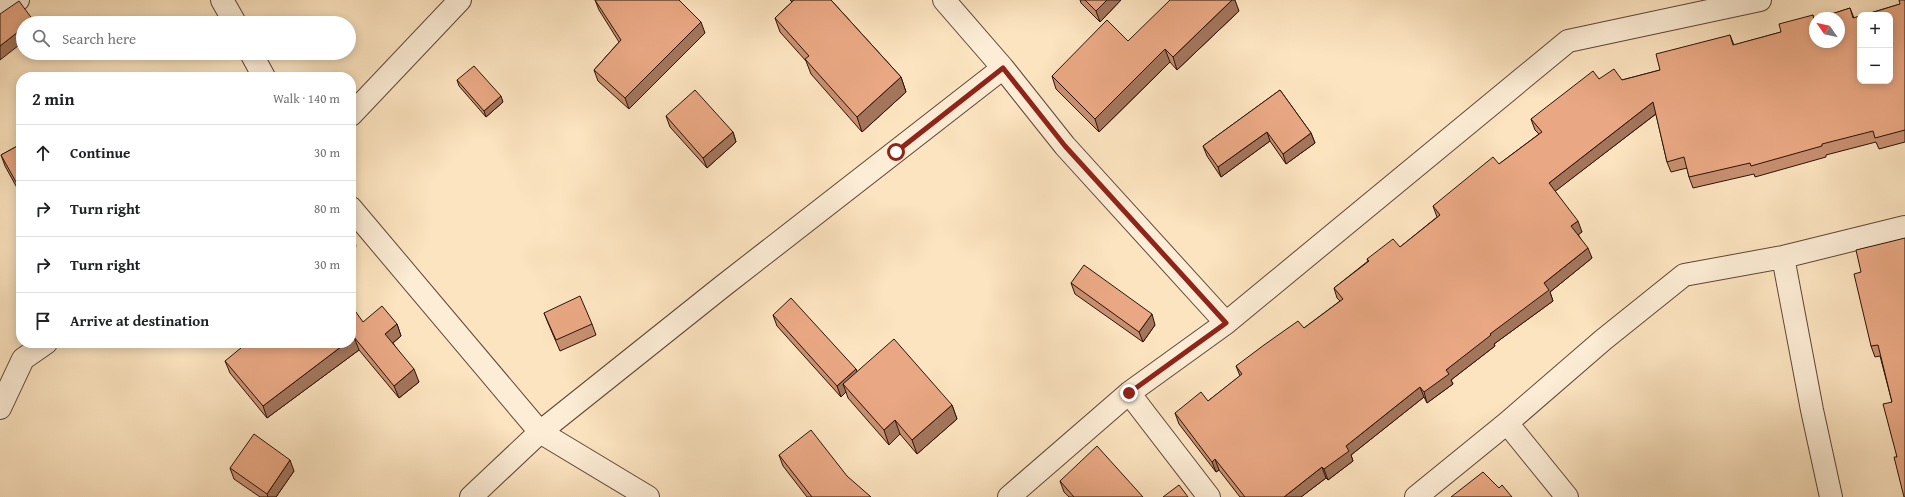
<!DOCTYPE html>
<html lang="en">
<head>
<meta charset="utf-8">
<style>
	body { margin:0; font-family:"Gentium Book Plus",serif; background:#f6f6f6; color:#202124 }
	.controls { position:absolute; right:12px; top:12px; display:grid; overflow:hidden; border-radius:8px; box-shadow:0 2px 10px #0003 }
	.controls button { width:36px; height:36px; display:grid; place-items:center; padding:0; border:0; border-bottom:1px solid #e0e0e0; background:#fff; color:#202124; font:20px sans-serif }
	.compass { position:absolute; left:1809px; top:12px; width:36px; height:36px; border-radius:50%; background:#fff; box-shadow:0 2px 10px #0003; rotate:304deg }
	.stop { position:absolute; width:12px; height:12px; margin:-9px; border:3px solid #8f2418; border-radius:50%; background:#fff }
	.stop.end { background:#8f2418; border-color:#fff; box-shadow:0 1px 4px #0008 }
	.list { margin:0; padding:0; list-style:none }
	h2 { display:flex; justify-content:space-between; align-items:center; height:52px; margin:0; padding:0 16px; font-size:17px }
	h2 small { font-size:13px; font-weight:400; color:#757577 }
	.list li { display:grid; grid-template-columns:26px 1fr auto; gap:12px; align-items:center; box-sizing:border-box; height:56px; padding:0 16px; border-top:1px solid #e0e0e0 }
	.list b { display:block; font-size:15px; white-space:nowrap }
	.list em { font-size:13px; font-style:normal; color:#757577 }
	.icon { flex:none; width:22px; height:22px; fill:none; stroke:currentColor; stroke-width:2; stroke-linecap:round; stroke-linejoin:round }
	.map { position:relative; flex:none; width:1905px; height:497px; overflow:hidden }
	.search { position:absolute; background:#fff; box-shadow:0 2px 10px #0003; left:16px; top:16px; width:340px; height:44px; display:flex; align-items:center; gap:10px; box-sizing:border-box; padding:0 14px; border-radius:22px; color:#757577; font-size:15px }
	.panel { position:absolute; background:#fff; box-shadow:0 2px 10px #0003; left:16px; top:72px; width:340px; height:276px; border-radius:16px }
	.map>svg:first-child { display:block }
</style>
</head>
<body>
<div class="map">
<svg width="1905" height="497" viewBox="0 0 1905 497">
	<rect width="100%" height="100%" fill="#fce4c0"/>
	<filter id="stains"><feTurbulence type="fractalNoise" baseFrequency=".005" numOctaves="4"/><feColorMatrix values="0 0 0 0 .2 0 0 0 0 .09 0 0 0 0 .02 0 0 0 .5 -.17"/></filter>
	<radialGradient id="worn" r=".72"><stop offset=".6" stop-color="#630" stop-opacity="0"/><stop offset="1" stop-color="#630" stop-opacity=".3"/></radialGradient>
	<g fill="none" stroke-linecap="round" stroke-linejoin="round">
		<!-- minor casing -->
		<g stroke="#5f4634" stroke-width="24">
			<path id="minor" d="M222 0 235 23
				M944 0 1003 68 1065 146 1226 323
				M0 14 18 0
				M251 53 264 77
				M351 115 460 0
				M351 208 540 432 648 497
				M1783 257 1812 410 1831 497
				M1129 393 1209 497
				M0 408 23 359 46 343
				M1507 423 1567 497
				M471 497 540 432 723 286 1003 68
				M1009 497 1129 393 1226 323 1568 41 1760 0
				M1416 497 1507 423 1603 340 1684 275 1783 257 1905 227"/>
		</g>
		<!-- minor -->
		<use href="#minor" stroke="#fdedd6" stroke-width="22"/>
	</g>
	<!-- wall -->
	<path fill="#c89071" stroke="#2b1206" d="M595 0 705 33 629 109 598 81 594 70 619 42 599 10Z
		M790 0H831L901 77 906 92 862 132 811 74 806 61 780 32 775 18 792 2Z
		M1080 0H1121L1100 22 1081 3Z
		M1905 0V142L1879 149 1876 142 1826 155V157L1755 177 1754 174 1693 188 1689 177 1687 168 1671 172 1667 162 1656 114 1555 191 1582 232 1578 234 1592 258 1550 292 1553 301 1494 344 1495 346 1451 380 1453 384 1427 403 1424 397 1351 455 1353 461 1328 480 1326 478 1301 497H1240L1219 470 1216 472 1179 424 1175 413 1208 401 1240 376 1236 366 1304 328 1340 301 1337 298 1334 288 1368 261 1367 259 1400 247 1437 217 1433 206 1499 164 1539 134 1535 130 1531 119 1599 79 1622 80 1660 70 1730 35 1734 45 1781 32 1813 15 1814 20 1850 8 1854 18 1900 4Z
		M1239 11 1177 70 1170 62 1099 132 1056 89 1052 76 1128 41Z
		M457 80 503 102 486 117 459 86Z
		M1280 90 1311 133 1315 143 1286 164 1270 141 1221 177 1207 156 1203 146Z
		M666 116 733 132 736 142 707 168 670 127Z
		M21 144V195L5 166 1 155Z
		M1893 241 1897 457 1892 402 1880 356 1875 357 1871 346Z
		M1071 283 1155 325 1143 342 1075 294Z
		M544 313 592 324 596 335 560 351 548 323Z
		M773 315 856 369 857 372 952 405 957 419 917 454 900 434 889 445 848 398 846 392 841 397 777 326Z
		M363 322 397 324 401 336 393 343 419 382 399 398 359 350 267 418 230 373 225 361Z
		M779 455 871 497H807L783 466Z
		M230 468 294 471 276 497H260L234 479Z
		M1060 481 1143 497H1069L1064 492Z"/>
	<!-- shaded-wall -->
	<path fill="#a3765c" stroke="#2b1206" d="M1107 0H1121L1100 22 1096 11Z
		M1232 0H1235L1239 11 1177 70 1173 57Z
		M33 20 34 23H30Z
		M701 22 705 33 629 109 625 98Z
		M23 28V42L0 60V46Z
		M1165 49 1170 62 1099 132 1095 119Z
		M901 77 906 92 862 132 857 117Z
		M501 96 503 102 486 117 484 111Z
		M1653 102 1657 113 1553 193 1549 183Z
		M733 132 736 142 707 168 703 158Z
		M1267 132 1270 141 1221 177 1218 167Z
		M1311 133 1315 143 1286 164 1283 154Z
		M1578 221 1582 232 1575 237 1571 226Z
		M353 235 356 246 351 253V237Z
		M1588 248 1592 258 1550 292 1553 301 1494 344 1495 346 1451 380 1453 384 1427 403 1424 392 1446 370 1490 334 1544 283Z
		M1152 314 1155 325 1143 342 1139 332Z
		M397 324 401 336 389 346 385 334Z
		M354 337 359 350 267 418 263 406 346 343H351V339Z
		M414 369 419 382 399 398 394 386Z
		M856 369 860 379 843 384 846 392 841 397 837 386Z
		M1420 387 1424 397 1351 455 1353 461 1328 480 1324 469 1346 446Z
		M952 405 957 419 917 454 912 440Z
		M895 420 900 434 889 445 884 430Z
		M1215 459 1219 470 1216 472 1212 462Z
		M290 460 294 471 276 497H268L267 494Z
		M1322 467 1326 478 1301 497H1284Z"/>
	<!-- building -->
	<path fill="#e9a883" stroke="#2b1206" d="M595 0H679L701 22 625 98 594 70 621 40Z
		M794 0H831L901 77 857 117 805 59 809 56 775 18Z
		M1085 0H1107L1096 11Z
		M1170 0H1232L1173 57 1165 49 1095 119 1052 76 1107 20 1128 41Z
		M1899 0H1905V130L1875 138 1873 131 1822 144V146L1751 166 1750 163 1689 177 1684 157 1667 162 1653 102 1549 183 1578 221 1571 226 1588 248 1544 283 1549 290 1490 334 1491 335 1446 370 1449 374 1424 392 1420 387 1346 446 1349 451 1324 469 1322 467 1284 497H1245L1215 459 1212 462 1175 413 1201 392 1208 401 1242 374 1236 366 1264 345 1298 321 1304 328 1343 299 1334 288 1369 261 1367 259 1393 239 1400 247 1440 215 1433 206 1493 157 1499 164 1542 132 1531 119 1593 71 1599 79 1614 69 1622 80 1660 70 1656 54 1730 35 1733 45 1781 32 1779 24 1813 15 1814 20 1815 19V42H1839V18H1819L1850 8 1853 18 1860 16V81H1890V15H1864L1900 4Z
		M19 1 33 20 30 23H23V28L0 46V14Z
		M474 66 501 96 484 111 457 80Z
		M695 90 733 132 703 158 666 116Z
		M1280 90 1311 133 1283 154 1267 132 1218 167 1203 146Z
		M21 144V191L1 155Z
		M1905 238V497H1904L1894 457H1897L1883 404 1892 402 1878 345 1871 346 1854 274 1861 272 1856 250 1893 241Z
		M1084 265 1152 314 1139 332 1071 283Z
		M580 296 592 324 556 340 544 313Z
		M791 298 856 369 837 386 773 315Z
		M351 305 363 322 382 306 397 324 385 334 414 369 394 386 354 337 351 339Z
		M894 339 952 405 912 440 895 420 884 430 843 384Z
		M247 343H346L263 406 225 361Z
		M811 430 847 476 871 497H812L779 455Z
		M254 434 290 460 267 494 230 468Z
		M1097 446 1143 497H1074L1060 481Z
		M1483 472 1499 488 1502 485 1512 497H1451Z
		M1179 485 1188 497H1163Z"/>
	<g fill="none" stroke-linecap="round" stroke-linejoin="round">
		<!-- route -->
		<path stroke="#8f2418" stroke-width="5" d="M896 152 1003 68 1065 146 1226 323 1129 393"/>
	</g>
	<rect width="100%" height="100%" filter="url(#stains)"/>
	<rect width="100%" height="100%" fill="url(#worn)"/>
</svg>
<div class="controls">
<button>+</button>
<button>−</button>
</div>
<svg class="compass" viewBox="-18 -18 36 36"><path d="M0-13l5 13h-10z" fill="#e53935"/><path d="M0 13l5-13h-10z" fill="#757577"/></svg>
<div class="stop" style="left:896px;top:152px"></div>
<div class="stop end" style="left:1129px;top:393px"></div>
<div class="search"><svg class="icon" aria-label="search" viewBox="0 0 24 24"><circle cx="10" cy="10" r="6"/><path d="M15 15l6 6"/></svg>Search here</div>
<section class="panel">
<h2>2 min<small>Walk · 140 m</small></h2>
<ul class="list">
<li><svg class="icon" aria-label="ahead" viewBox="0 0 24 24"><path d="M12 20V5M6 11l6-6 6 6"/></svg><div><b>Continue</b></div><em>30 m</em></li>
<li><svg class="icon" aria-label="right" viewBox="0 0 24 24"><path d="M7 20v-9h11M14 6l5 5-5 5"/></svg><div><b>Turn right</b></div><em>80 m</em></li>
<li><svg class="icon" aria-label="right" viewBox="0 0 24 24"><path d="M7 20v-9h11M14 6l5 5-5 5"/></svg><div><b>Turn right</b></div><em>30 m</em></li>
<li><svg class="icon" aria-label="arrive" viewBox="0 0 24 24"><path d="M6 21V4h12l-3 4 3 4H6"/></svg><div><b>Arrive at destination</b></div></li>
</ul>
</section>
</div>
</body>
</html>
